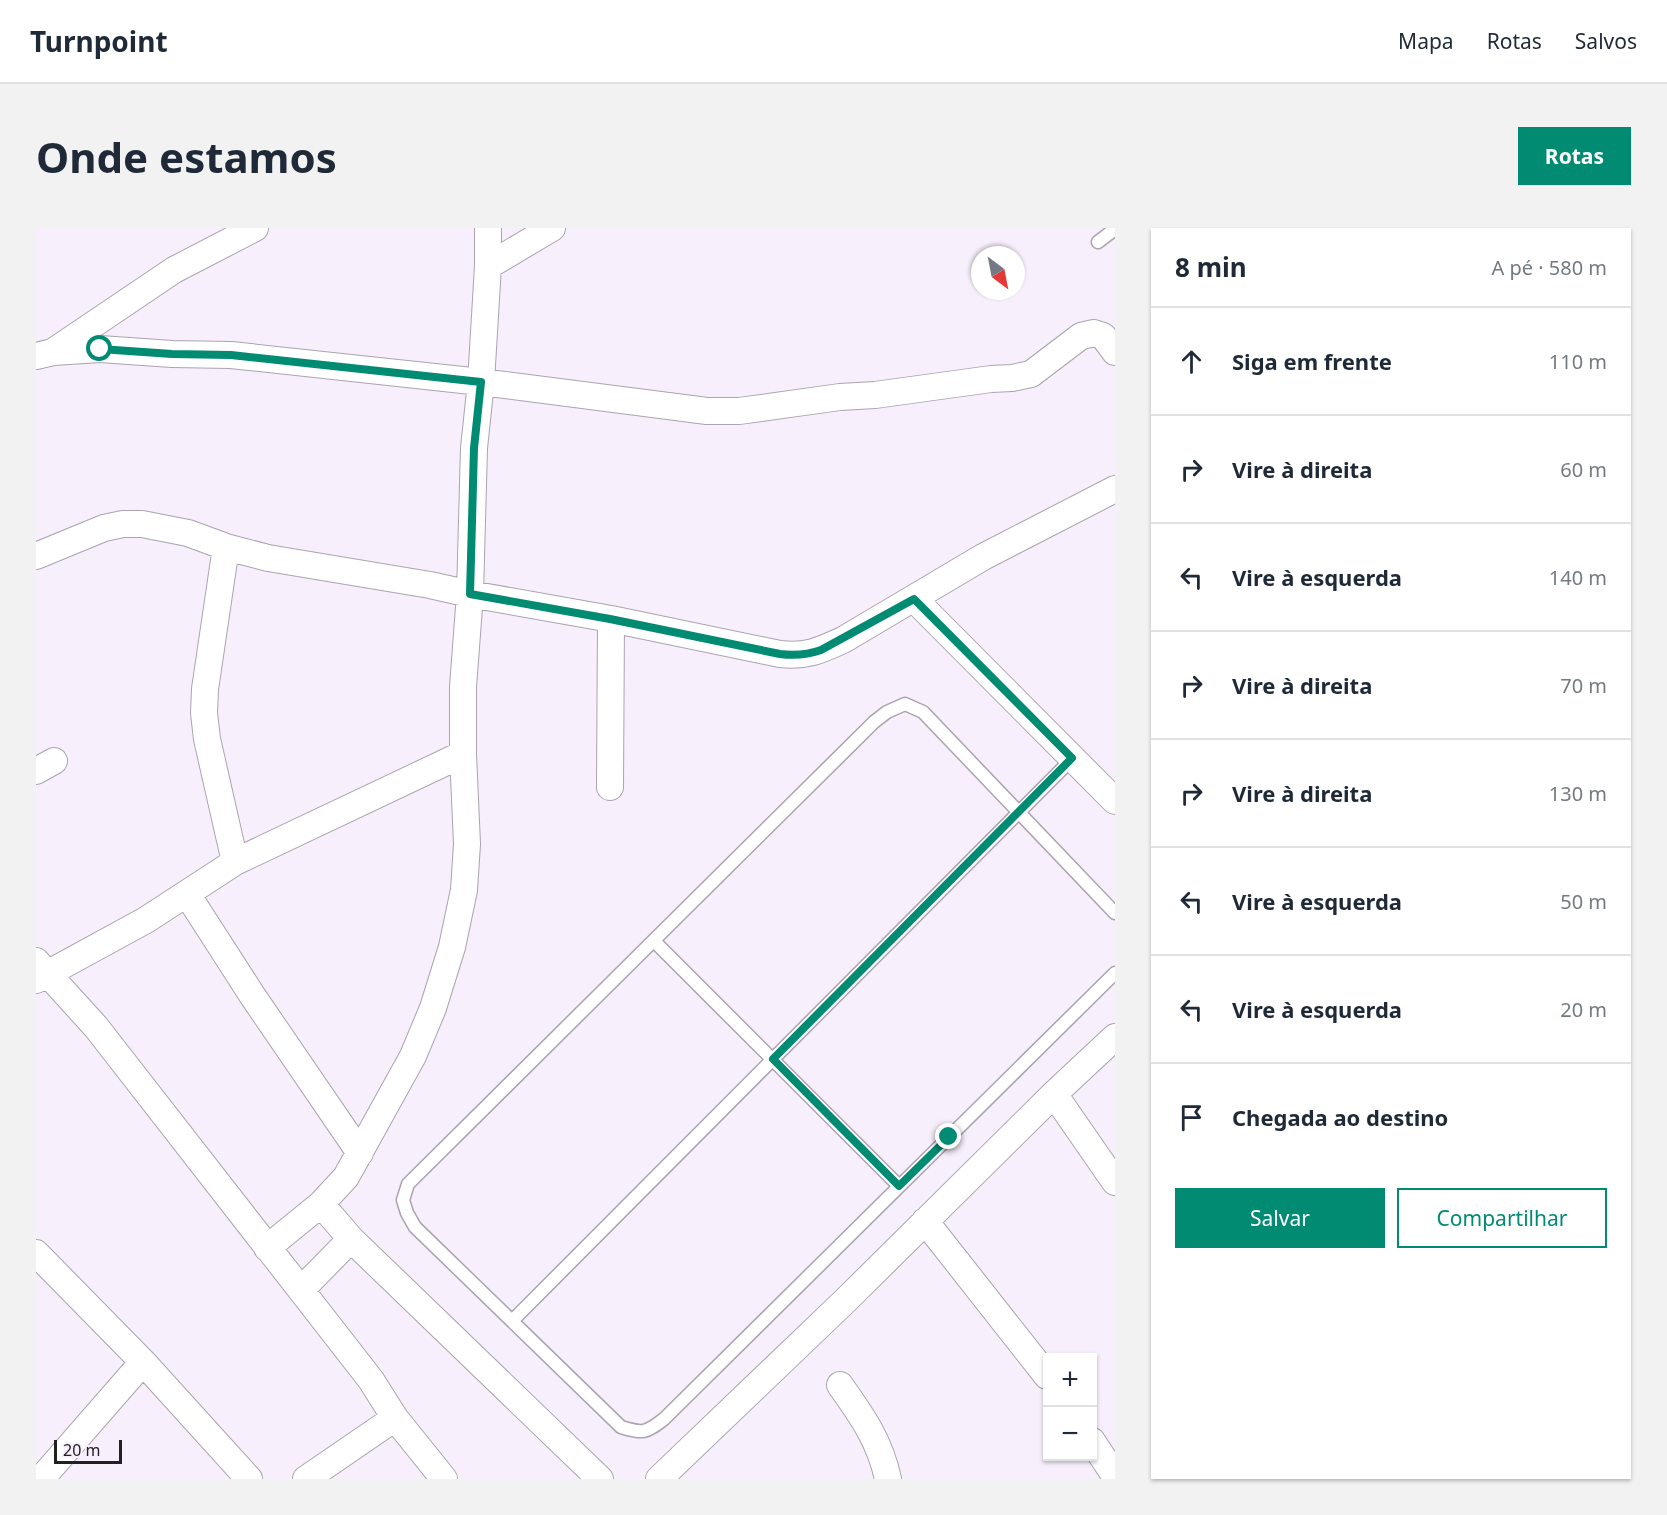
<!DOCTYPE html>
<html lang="pt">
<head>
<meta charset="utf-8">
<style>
	body { margin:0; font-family:"Noto Sans",sans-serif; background:#f2f2f3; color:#1f2937 }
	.controls { position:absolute; right:18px; bottom:18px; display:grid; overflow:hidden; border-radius:0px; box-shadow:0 2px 4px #0004 }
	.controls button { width:54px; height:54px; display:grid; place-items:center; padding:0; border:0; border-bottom:2px solid #e0e1e3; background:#fff; color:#1f2937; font:30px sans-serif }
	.compass { position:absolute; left:935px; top:18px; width:54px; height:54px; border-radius:50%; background:#fff; box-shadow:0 2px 4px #0004; rotate:148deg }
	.scale { position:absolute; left:18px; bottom:15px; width:68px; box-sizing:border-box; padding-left:6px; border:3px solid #232024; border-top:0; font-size:16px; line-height:21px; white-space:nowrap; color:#232024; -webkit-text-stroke:4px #f7effb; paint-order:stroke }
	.stop { position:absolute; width:18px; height:18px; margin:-14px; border:4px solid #008b72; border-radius:50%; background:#fff }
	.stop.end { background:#008b72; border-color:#fff; box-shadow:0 2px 6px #0008 }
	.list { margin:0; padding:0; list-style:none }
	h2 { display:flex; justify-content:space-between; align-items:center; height:78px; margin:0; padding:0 24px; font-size:26px }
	h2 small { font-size:20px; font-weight:400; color:#747a83 }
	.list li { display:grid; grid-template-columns:39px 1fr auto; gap:18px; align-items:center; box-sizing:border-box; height:108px; padding:0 24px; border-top:2px solid #e0e1e3 }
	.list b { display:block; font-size:22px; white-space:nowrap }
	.list em { font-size:20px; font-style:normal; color:#747a83 }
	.actions { display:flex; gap:12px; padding:18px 24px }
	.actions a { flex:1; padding:14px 0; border:2px solid #008b72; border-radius:0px; text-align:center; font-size:21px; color:#008b72 }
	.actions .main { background:#008b72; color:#fff }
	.icon { flex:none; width:33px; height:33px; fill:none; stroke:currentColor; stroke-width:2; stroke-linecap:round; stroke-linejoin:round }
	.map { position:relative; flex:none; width:1079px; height:1251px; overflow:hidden; border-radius:0px }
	header { display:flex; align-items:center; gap:36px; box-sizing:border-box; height:84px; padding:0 30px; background:#fff; border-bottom:2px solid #e0e1e3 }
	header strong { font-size:28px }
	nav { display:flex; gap:33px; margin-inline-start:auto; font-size:21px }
	.intro { display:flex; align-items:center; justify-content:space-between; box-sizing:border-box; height:144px; padding:0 36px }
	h1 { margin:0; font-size:42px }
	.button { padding:15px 27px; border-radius:0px; background:#008b72; color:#fff; font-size:21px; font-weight:700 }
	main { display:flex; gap:36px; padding:0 36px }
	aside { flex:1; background:#fff; border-radius:0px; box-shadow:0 2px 4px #0004 }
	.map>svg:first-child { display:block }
</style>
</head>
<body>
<header>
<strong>Turnpoint</strong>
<nav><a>Mapa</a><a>Rotas</a><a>Salvos</a></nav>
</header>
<div class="intro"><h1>Onde estamos</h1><a class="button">Rotas</a></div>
<main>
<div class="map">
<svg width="1079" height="1251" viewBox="0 0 1079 1251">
	<rect width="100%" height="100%" fill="#f7effb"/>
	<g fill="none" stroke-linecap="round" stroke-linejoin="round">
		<!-- lane casing -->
		<g stroke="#aba3af" stroke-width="15">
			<path id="lane" d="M1062 14 1079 1
				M1079 685 887 484 869 476 851 484 838 494 372 956 367 972 371 985 379 999 585 1199C607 1206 610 1205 628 1191L1079 745
				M618 713 863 958
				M476 1093 1037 530"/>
		</g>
		<!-- street casing -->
		<g stroke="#aba3af" stroke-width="28">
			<path id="street" d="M452 38 516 0
				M18 123 138 42 219 0
				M0 128 17 124 64 121 136 126 195 127 445 154 671 183H703L804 169 839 167 955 151 976 150 995 146 1045 108 1058 105 1067 108 1079 124
				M190 319 169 461 168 485 171 511 199 634
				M0 328 68 300 87 296H106L152 305 190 319 232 330 394 357 434 366 575 391 744 426C770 429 783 423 807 412L947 329 1079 261
				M878 371 1079 573
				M0 543 18 533
				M574 559 575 391
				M151 666 216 767 324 925
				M0 733 60 799 335 1152 359 1190 408 1251
				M0 752 110 692 199 634 427 526
				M1018 866 1079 954
				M889 993 1011 1148
				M315 1011 564 1251
				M231 1020 285 976 310 949 377 828 397 780 416 719 428 662 431 616 427 526V459L434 366 438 220 445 154 452 38V0
				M0 1025 107 1134 213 1251
				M265 1062 315 1011 285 976
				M804 1157C826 1188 844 1213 852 1251
				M1056 1213 1079 1248
				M5 1251 107 1134
				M270 1251 359 1190
				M623 1251 810 1072 1018 866 1079 809"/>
		</g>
		<!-- lane -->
		<use href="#lane" stroke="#fff" stroke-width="12"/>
		<!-- street -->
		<use href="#street" stroke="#fff" stroke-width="26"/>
	</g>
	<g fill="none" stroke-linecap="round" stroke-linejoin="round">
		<!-- route -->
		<path stroke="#008b72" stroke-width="8" d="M64 121 136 126 195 127 445 154 438 220 434 366 574 391 744 426C759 428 771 427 785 422L878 371 1036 530 737 831 863 958 913 909"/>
	</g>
</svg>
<div class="controls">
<button>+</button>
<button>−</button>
</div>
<svg class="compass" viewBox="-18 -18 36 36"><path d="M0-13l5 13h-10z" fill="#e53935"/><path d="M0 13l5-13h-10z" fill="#747a83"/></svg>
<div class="scale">20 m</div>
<div class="stop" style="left:64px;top:121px"></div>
<div class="stop end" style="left:913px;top:909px"></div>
</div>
<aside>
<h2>8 min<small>A pé · 580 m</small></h2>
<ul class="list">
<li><svg class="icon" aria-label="ahead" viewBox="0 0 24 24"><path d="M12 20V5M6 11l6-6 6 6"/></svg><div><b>Siga em frente</b></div><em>110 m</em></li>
<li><svg class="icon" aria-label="right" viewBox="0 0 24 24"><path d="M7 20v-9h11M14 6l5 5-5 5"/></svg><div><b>Vire à direita</b></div><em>60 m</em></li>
<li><svg class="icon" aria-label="left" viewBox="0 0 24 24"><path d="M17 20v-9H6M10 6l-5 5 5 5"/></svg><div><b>Vire à esquerda</b></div><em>140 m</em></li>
<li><svg class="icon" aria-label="right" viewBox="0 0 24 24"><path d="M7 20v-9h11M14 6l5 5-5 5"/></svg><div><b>Vire à direita</b></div><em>70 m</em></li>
<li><svg class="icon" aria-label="right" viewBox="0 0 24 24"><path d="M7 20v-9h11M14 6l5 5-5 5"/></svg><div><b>Vire à direita</b></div><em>130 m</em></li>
<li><svg class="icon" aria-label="left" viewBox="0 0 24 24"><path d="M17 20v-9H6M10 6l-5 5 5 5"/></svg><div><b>Vire à esquerda</b></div><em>50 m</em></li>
<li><svg class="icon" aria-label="left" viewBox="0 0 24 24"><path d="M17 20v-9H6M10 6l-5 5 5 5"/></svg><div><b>Vire à esquerda</b></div><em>20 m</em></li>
<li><svg class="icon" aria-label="arrive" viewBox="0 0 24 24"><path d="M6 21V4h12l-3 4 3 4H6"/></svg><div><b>Chegada ao destino</b></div></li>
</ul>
<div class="actions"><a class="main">Salvar</a><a>Compartilhar</a></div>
</aside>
</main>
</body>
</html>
